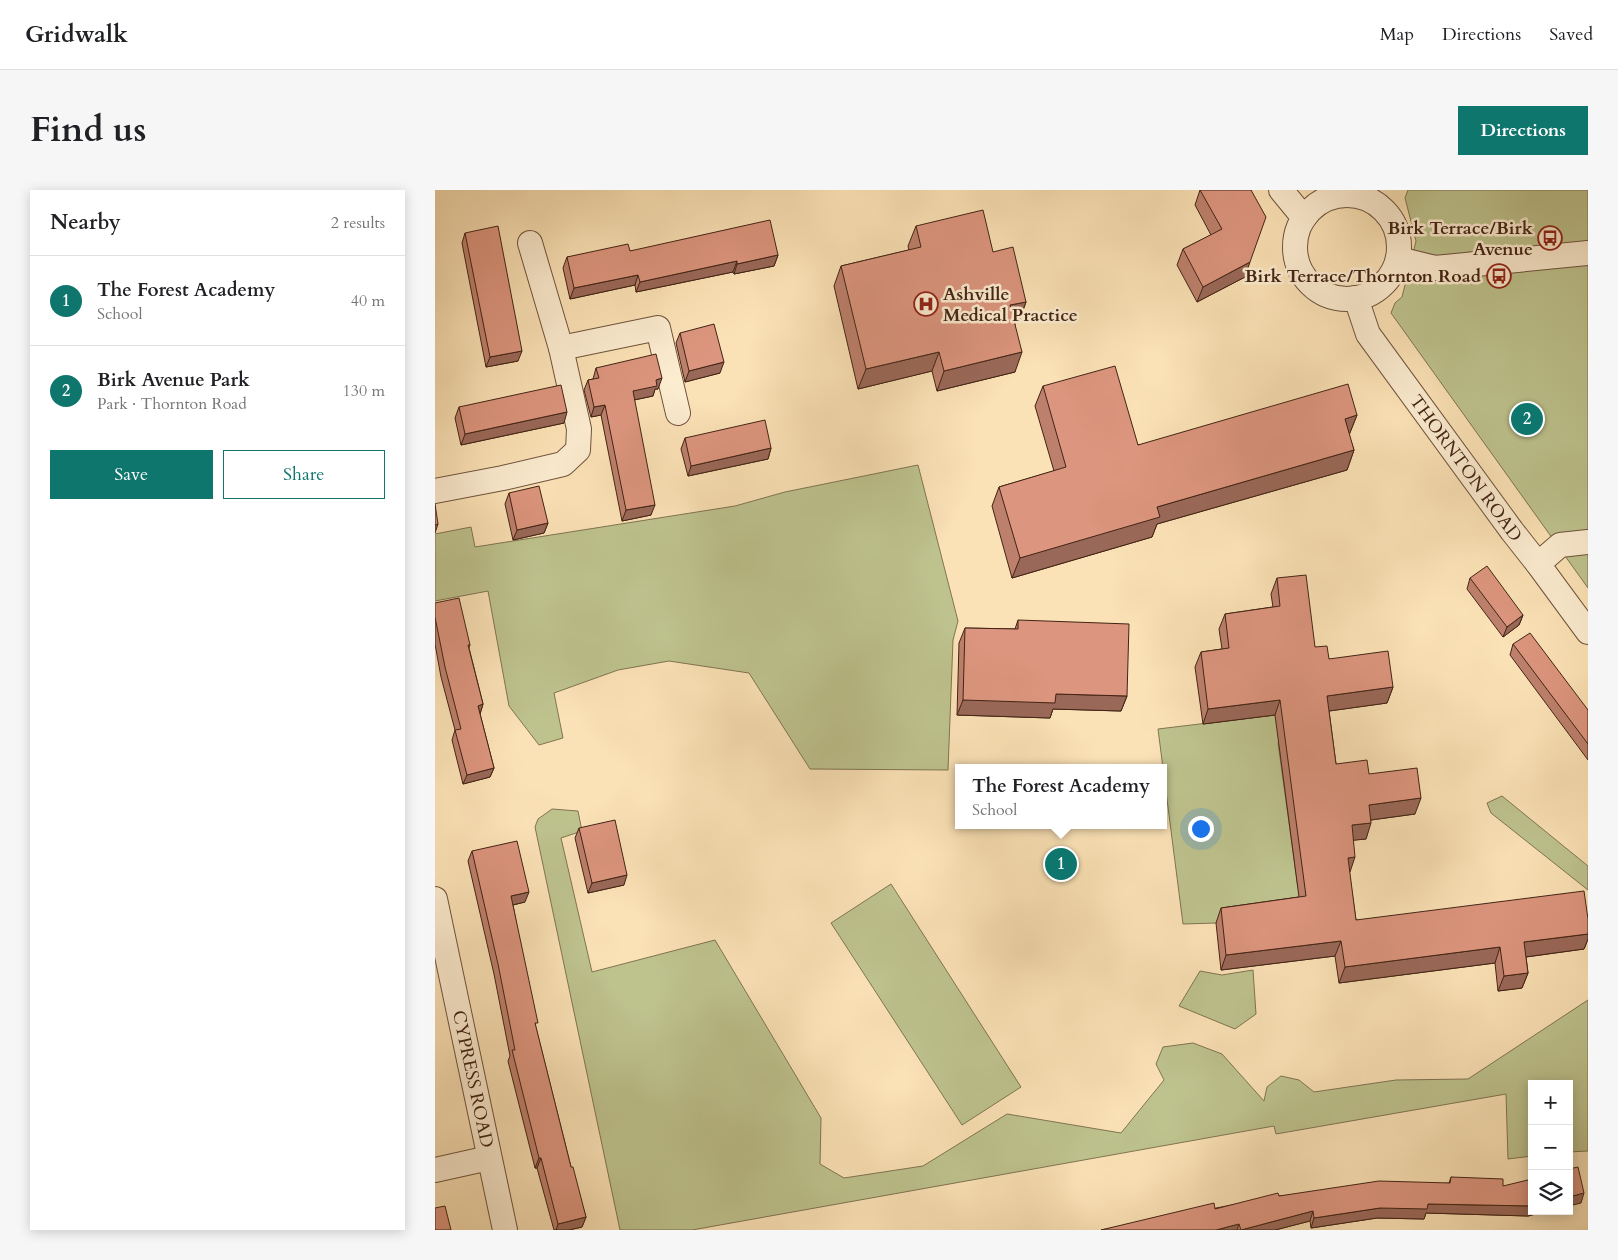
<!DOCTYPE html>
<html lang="en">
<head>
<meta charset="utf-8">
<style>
	body { margin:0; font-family:Cardo,serif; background:#f6f6f6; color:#202124 }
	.controls { position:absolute; right:15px; bottom:15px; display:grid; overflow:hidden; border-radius:0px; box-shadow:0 2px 12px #0003 }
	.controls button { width:45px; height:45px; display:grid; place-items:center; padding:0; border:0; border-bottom:1px solid #e0e0e0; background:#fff; color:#202124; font:25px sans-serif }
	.you { position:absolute; left:765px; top:638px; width:18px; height:18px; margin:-12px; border:4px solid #fff; border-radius:50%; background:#1a73e8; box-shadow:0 0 0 8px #1a73e833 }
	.badge { display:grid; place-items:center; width:32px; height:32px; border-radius:50%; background:#0f766e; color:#fff; font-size:16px; font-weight:700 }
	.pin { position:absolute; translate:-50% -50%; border:2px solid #fff; box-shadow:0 1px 5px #0006 }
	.popup { position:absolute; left:520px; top:574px; width:212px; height:65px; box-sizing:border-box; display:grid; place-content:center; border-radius:0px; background:#fff; filter:drop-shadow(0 1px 4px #0005); font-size:16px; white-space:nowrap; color:#757577 }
	.popup b { font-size:19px; color:#202124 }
	.popup::after { content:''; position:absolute; left:50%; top:100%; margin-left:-10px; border:10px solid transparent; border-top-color:#fff }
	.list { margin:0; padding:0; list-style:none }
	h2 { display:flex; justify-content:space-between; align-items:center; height:65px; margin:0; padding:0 20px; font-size:21px }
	h2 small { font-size:16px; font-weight:400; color:#757577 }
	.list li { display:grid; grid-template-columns:32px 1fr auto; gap:15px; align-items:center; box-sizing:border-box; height:90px; padding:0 20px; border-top:1px solid #e0e0e0 }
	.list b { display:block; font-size:19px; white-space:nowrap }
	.list p { margin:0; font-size:16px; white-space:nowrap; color:#757577 }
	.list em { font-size:16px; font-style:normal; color:#757577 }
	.actions { display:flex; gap:10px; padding:15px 20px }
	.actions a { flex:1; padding:11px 0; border:1px solid #0f766e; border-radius:0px; text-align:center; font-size:18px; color:#0f766e }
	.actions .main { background:#0f766e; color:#fff }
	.icon { flex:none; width:28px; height:28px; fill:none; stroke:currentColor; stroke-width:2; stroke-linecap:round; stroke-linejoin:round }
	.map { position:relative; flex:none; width:1153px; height:1040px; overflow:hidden; border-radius:0px }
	header { display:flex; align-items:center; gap:30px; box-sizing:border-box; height:70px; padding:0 25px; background:#fff; border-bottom:1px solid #e0e0e0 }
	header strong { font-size:24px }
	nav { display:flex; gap:28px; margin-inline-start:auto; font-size:18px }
	.intro { display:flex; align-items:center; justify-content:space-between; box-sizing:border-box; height:120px; padding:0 30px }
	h1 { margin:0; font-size:35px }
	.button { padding:12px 22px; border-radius:0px; background:#0f766e; color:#fff; font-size:18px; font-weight:700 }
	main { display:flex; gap:30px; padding:0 30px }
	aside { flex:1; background:#fff; border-radius:0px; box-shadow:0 2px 12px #0003 }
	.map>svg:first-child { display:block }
</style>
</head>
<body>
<header>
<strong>Gridwalk</strong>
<nav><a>Map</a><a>Directions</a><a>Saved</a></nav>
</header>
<div class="intro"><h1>Find us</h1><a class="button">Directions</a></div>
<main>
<aside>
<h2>Nearby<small>2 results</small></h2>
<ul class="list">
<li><span class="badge">1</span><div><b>The Forest Academy</b><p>School</p></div><em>40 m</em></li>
<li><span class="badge">2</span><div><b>Birk Avenue Park</b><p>Park · Thornton Road</p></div><em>130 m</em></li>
</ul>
<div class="actions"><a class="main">Save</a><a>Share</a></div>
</aside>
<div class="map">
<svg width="1153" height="1040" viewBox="0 0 1153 1040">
	<rect width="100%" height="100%" fill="#fbe2b6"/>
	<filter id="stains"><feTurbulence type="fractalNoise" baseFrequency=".004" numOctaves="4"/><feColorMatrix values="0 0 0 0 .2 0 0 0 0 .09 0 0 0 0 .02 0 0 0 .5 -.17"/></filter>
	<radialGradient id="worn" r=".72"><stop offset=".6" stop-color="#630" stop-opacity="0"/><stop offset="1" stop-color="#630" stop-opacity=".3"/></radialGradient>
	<!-- green -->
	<path fill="#bec38e" stroke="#807452" d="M973 0H1153V398L956 123 960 113 967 107 981 51 970 8Z
		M483 275 523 431 518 450 513 580 375 579 314 483 234 471 183 480 119 503 128 548 104 555 74 516 53 401 0 411V344L36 337 40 357 300 316 350 302Z
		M873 521 843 553 863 698 896 717 781 733 748 734 723 539Z
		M1067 606 1153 676V700L1056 623 1052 613Z
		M117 619 143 621 147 641 126 648 157 782 280 750 386 928 385 974 409 988 488 976 572 924 686 943 729 890 721 874 728 857 758 853 787 864 829 911 832 897 846 886 864 890 879 902 961 890 1033 889 1153 810V961L1134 962V894H1097V966L1073 969 1071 904 841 944 839 936 257 1040H185L100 637 103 629Z
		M456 694 586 897 527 935 396 733Z
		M818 780 821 824 800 839 744 816 765 781 787 785Z"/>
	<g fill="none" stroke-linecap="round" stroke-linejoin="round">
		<!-- minor casing -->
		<g stroke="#70543d" stroke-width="26">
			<g id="minor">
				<path d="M846 0 869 28"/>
				<circle cx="912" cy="57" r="52"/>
				<path d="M963 69 1000 78 1153 63"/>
				<path id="s1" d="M921 108 933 144 1077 341 1103 374 1153 442"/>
				<path d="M126 158 223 138 243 223"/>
				<path d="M0 301 68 288 128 274 143 260 144 239 126 158 95 53"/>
				<path d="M1103 374 1125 355 1153 352"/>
				<path id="s2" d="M0 709 70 1040"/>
				<path d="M0 980 54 968"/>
			</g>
		</g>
		<!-- minor -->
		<use href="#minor" stroke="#fcecd0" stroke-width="24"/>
	</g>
	<!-- wall -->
	<path fill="#bd806c" stroke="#422415" d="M765 0H816L810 87 762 112 742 75 748 59 776 45 760 15Z
		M481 36 558 62 591 112 584 131 580 132V182L502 201 497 181 423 199 399 96 406 76 474 60 473 56Z
		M30 43 83 171 51 177 27 53Z
		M195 61 343 65 339 76 299 84 298 82 201 102 200 95 135 109 128 78 132 67Z
		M245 143 285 183 250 192 241 153Z
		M161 178 223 199H220L218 206 199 210 216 325 187 331 166 225 156 227 149 200 153 190 158 189Z
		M608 196 703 255 922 225 914 245 919 260 912 280 722 334 717 347 577 388 557 316 564 297 619 281 600 216Z
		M24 217 129 233 26 255 20 228Z
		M250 248 336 258 333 269 253 286 246 259Z
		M74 303 113 333 109 343 78 350 70 314Z
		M842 388 880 457 894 469 958 497 952 513 894 521 901 574 934 584 980 624 936 630 931 649 918 650 914 682 921 730 1153 744V749L1149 759 1091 767 1093 783 1087 798 1063 801 1060 773 904 793 900 766 786 780 781 733 786 718 864 707 840 525 768 534 760 477 766 462 787 459 784 439 790 424 838 417 836 404Z
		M1035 388 1088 425 1084 435 1068 447 1032 399Z
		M0 413 35 455 34 458 48 514 45 524 59 578 55 587 28 594 17 550 20 540 6 487 0 454Z
		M583 430 692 506 686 521 618 519 615 528 522 525 524 453 530 438 580 439Z
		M1078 454 1153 520V570L1075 465Z
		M144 638 189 695 153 703 140 648Z
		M37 661 90 712 78 715 101 838 136 977 151 1027 147 1037 134 1040H119L102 978H100L73 871 75 866 59 784 33 671Z
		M1016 987 1097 1021H1112L1093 1026 991 1023 989 1029 942 1028 876 1038 875 1031 840 1040H666L844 1006 1014 993Z"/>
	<!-- shaded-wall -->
	<path fill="#9a6858" stroke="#422415" d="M343 65 339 76 299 84 302 74Z
		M302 71 298 82 201 102 205 92Z
		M815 72 810 87 762 112 768 97Z
		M203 85 200 95 135 109 139 98Z
		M591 112 584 131 568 135 575 115Z
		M87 161 83 171 51 177 55 167Z
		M504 162 497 181 423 199 431 179Z
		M587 162 580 182 502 201 509 181Z
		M289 172 285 183 250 192 254 181Z
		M227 188 223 199H220L218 206 194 211 198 201 221 190Z
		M170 215 166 225 156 227 159 217Z
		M132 222 129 233 26 255 30 244Z
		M922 225 914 245 910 229Z
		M336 258 333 269 253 286 256 276Z
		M919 260 912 280 722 334 717 347 577 388 585 368 722 317Z
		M220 315 216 325 187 331 191 320Z
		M113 333 109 343 78 350 82 340Z
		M3 334 0 343V335Z
		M1088 425 1084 435 1068 447 1072 437Z
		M958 497 952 513 887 522 892 506Z
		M621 504 692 506 686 521 618 519 615 528 522 525 528 510Z
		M845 510 840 525 768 534 773 519Z
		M48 514 45 524 43 516Z
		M59 578 55 587 28 594 32 585Z
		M986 608 980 624 928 631 934 615Z
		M936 633 931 649 911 651 917 635Z
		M920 667 915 682 907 683 913 668Z
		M192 685 189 695 153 703 157 693Z
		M94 702 90 712 73 716 76 706Z
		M1153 744V749L1149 759 1083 768 1089 752Z
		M906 751 900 766 786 780 791 765Z
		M1065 757 1060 773 904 793 910 777Z
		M1093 783 1087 798 1063 801 1069 786Z
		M104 968H106L102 978H100Z
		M1149 1003 1146 1013 1134 1016V1007Z
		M993 1014 1097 1016V1021H1112L1093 1026 991 1023 989 1029 942 1028 876 1038 879 1028 945 1018Z
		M878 1021 875 1031 840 1040H806Z
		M151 1027 147 1037 134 1040H121L123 1034Z
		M804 1034 802 1040H781Z"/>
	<!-- building -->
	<path fill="#dc957e" stroke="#422415" d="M765 0H816L831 27 815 72 768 97 748 59 787 39Z
		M548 20 558 62 578 57 591 112 575 115 587 162 509 181 504 162 431 179 406 76 486 57 481 36Z
		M335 30 343 65 302 74V71L205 92 203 85 139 98 132 67 193 54 195 61Z
		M63 36 87 161 55 167 30 43Z
		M279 134 289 172 254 181 245 143Z
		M221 164 227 188 221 190 222 196 198 201 220 315 191 320 170 215 159 217 153 190 164 188 161 178Z
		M680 176 703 255 913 194 922 225 910 229 919 260 722 317 725 327 585 368 564 297 631 277 608 196Z
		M126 195 132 222 30 244 24 217Z
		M330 230 336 258 256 276 250 248Z
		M104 296 113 333 82 340 74 303Z
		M0 314 3 334 0 335Z
		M1052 376 1088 425 1072 437 1035 388Z
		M871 385 880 457 892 456 894 469 953 461 958 497 892 506 901 574 932 570 934 584 982 578 986 608 934 615 936 633 917 635 920 667 913 668 921 730 1149 701 1153 729V744L1089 752 1093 783 1069 786 1065 757 910 777 906 751 791 765 786 718 871 706 845 510 773 519 766 462 794 458 790 424 845 416 842 388Z
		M24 408 35 455H33L48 514 43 516 59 578 32 585 20 540 26 539 10 477 0 427V413Z
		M583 430 694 434 692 506 621 504 620 513 528 510 530 438 583 439Z
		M1095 443 1153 520V554L1078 454Z
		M180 630 192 685 157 693 144 638Z
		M82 651 94 702 76 706 103 833H100L136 977H138L151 1027 123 1034 106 968H104L77 860H80L63 774 37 661Z
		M1143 977 1149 1003 1134 1007V979Z
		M1016 987 1068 989V996L1097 989V1016L993 1014 992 1019 945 1018 879 1028 878 1021 806 1040 804 1034 781 1040H666L779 1013 780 1019 843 1003 844 1006 944 991 1015 993Z
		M10 1016 16 1040H0V1018Z"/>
	<!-- icons -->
	<defs>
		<g id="bus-ring" transform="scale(1.25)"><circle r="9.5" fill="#fcecd0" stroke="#8f2418" stroke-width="1.5"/><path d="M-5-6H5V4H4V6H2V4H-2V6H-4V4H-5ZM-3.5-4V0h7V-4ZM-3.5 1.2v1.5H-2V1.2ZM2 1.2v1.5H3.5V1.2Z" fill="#8f2418"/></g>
		<g id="hospital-ring" transform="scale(1.25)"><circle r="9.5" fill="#fcecd0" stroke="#8f2418" stroke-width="1.5"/><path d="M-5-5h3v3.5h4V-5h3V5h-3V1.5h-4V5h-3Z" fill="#8f2418"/></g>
	</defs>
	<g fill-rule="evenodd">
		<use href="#bus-ring" x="1115" y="48"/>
		<use href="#bus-ring" x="1064" y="86"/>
		<use href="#hospital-ring" x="491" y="114"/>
	</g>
	<g text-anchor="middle" stroke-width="5" stroke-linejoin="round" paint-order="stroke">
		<!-- poi labels -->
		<g font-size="18" font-weight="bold" fill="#422415" stroke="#fcecd0" text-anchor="end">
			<text x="1098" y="44">Birk Terrace/Birk<tspan x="1098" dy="21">Avenue</tspan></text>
			<text x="1046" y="92">Birk Terrace/Thornton Road</text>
			<text x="508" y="110" text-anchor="start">Ashville<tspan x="508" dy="21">Medical Practice</tspan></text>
		</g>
		<!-- street labels -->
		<g font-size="18" fill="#422415" stroke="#fcecd0">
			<text dy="6" stroke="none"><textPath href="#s1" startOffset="204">THORNTON ROAD</textPath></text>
			<text dy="6" stroke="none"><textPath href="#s2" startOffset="184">CYPRESS ROAD</textPath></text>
		</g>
	</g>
	<rect width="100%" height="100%" filter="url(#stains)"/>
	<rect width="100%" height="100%" fill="url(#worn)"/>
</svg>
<div class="controls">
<button>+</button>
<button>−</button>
<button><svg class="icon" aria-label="layers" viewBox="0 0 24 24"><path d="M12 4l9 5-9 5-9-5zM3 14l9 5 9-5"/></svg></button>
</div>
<div class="you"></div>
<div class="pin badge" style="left:626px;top:674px">1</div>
<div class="popup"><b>The Forest Academy</b>School</div>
<div class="pin badge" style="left:1092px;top:229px">2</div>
</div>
</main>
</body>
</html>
